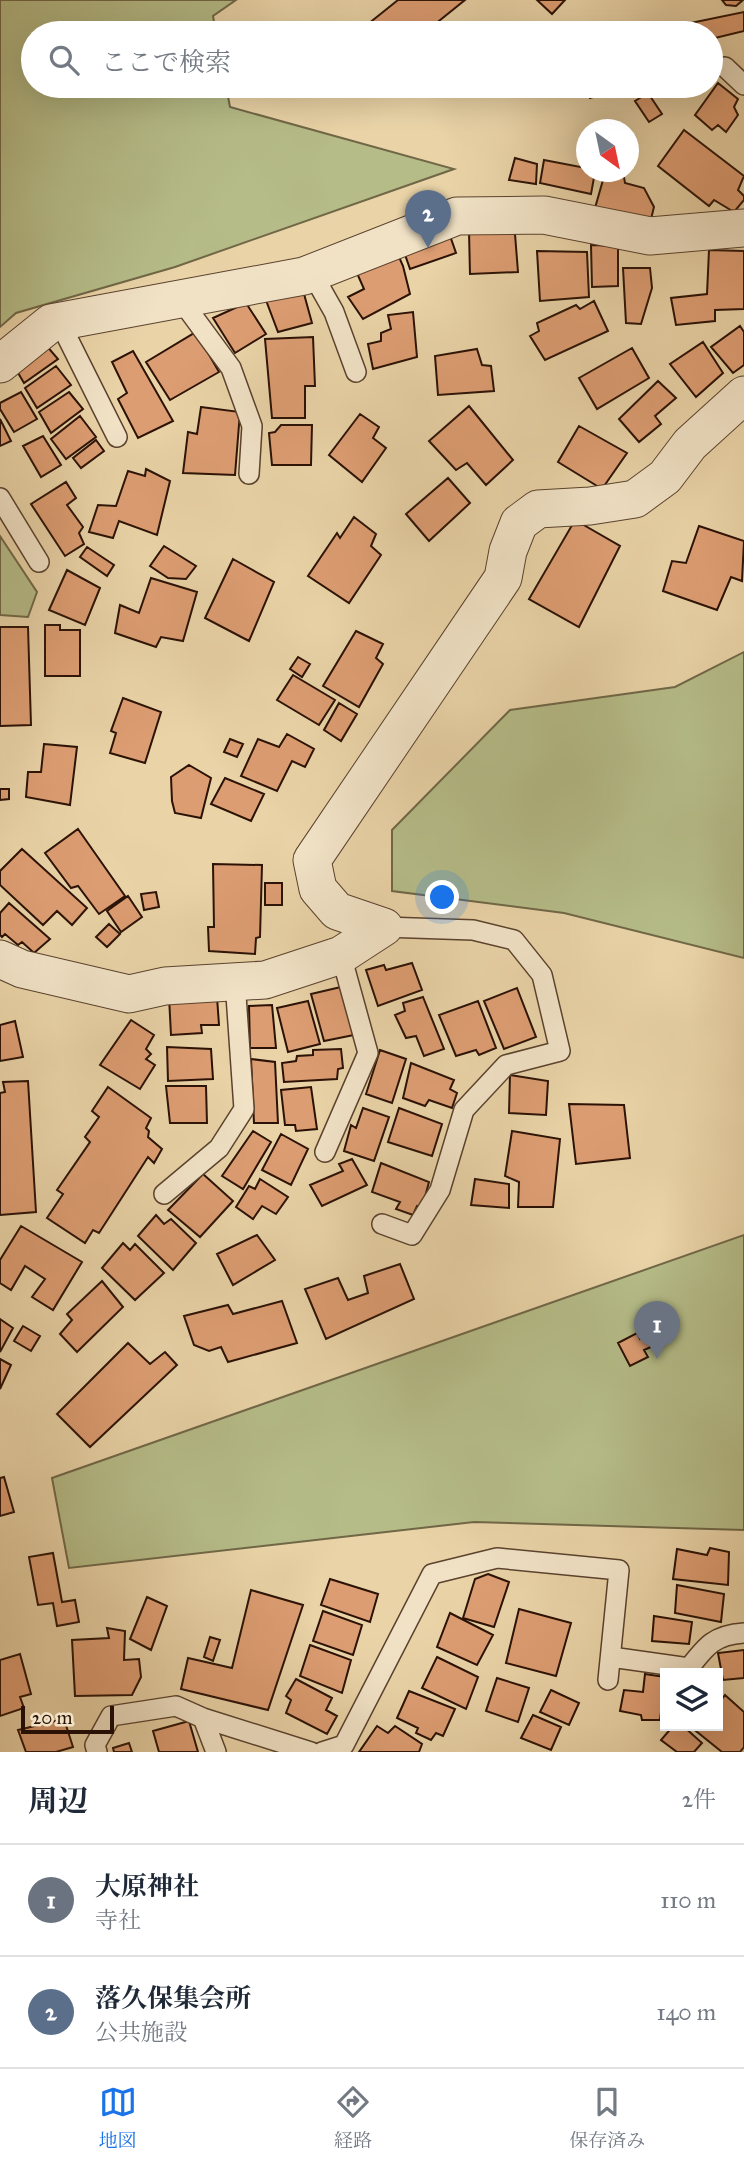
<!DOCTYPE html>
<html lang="ja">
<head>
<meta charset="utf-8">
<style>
	body { margin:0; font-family:"IM FELL Great Primer","Noto Serif JP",serif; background:#f2f2f3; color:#1f2937 }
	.controls { position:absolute; right:21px; bottom:21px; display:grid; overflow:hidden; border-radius:0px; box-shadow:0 7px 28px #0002 }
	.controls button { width:63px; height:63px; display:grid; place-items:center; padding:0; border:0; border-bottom:2px solid #e0e1e3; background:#fff; color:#1f2937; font:35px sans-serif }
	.compass { position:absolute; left:576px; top:119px; width:63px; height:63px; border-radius:50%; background:#fff; box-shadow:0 7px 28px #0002; rotate:147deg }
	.scale { position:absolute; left:21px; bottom:18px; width:93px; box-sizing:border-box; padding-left:7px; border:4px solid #2b1206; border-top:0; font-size:19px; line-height:24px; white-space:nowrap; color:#2b1206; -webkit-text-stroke:5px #f1e2c6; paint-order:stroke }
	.you { position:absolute; left:443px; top:898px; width:24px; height:24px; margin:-18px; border:5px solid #fff; border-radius:50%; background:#1a73e8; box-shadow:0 0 0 10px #1a73e833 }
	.badge { display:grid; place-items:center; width:46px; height:46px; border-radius:50%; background:#1a73e8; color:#fff; font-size:23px; font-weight:700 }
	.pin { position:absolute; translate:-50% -58px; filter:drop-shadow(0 2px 4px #0008) }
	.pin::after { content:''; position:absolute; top:37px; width:24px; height:21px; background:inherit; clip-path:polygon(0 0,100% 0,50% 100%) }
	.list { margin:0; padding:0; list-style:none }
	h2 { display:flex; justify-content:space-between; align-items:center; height:91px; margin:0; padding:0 28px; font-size:30px }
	h2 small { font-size:23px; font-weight:400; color:#747a83 }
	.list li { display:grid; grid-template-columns:46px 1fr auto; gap:21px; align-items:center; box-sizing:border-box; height:112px; padding:0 28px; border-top:2px solid #e0e1e3 }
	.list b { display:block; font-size:26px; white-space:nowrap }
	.list p { margin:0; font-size:23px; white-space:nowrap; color:#747a83 }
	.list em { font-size:23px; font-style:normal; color:#747a83 }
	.icon { flex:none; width:38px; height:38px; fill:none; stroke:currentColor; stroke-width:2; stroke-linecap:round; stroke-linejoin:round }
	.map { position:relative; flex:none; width:744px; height:1752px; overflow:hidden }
	.search { position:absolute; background:#fff; box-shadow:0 7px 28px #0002; left:21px; right:21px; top:21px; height:77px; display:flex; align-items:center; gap:18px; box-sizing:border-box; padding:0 24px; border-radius:38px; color:#747a83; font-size:26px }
	.sheet { height:315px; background:#fff }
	nav { display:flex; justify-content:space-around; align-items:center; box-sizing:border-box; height:98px; border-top:2px solid #e0e1e3; background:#fff; font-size:19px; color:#747a83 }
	nav a { display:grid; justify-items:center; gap:4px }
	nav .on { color:#1a73e8 }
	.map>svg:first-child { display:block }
</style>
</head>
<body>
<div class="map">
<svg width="744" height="1752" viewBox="0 0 744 1752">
	<rect width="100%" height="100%" fill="#e9d3a7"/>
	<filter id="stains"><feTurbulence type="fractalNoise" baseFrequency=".00286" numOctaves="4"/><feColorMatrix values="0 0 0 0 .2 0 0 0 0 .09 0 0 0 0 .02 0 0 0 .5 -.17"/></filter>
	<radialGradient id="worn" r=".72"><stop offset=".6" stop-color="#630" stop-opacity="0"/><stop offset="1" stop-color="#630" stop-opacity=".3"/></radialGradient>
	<!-- green -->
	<path fill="#b5bc88" stroke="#706747" stroke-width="2" d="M0 0H236L213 16 216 33H33V86H226L230 107 454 169 175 267 16 313 0 327Z
		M0 536 37 592 28 617 0 615Z
		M744 652V958L564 913 392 891V830L510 710 675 687Z
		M744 1235V1530L474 1522 69 1568 52 1478Z"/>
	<!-- building -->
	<path fill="#dd9d72" stroke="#2b1206" stroke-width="2" d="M398 0H465L424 33H377L368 24Z
		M537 0H565L552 14Z
		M722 0H743L736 6 726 5Z
		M744 12V31L711 39V33H678L676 26Z
		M718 83 738 99 734 107 738 115 726 132 718 125 712 130 695 115Z
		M586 86H603L606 93 590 98Z
		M648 93 662 114 649 122 635 101Z
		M684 130 744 176 738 190 744 196V200L734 212 714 200 709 206 658 166Z
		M515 158 537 164 536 184 509 180Z
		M544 160 586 168V172H595L591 194 540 183Z
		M605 173 624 177 625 183 644 188 654 207 651 219 595 208Z
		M447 227 456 253 410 269 401 243Z
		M469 231 515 234 518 272 470 274Z
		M591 245 618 246V286L592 287Z
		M395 248 403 266 410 294 363 319 348 297 364 289 353 264Z
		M709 250 744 251V309L715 310V321L676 325 671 298 707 294Z
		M537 251 587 252 589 297 540 301Z
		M623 268H650L652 288 641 324 626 323Z
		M301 283 312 323 278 332 264 295Z
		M594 301 608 331 545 360 530 336 539 331 537 323 576 305 580 309Z
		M246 303 266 334 235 353 213 318Z
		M413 312 417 357 373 369 368 344 381 341V333L391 329 388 315Z
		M740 326 744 332V365L733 373 711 347Z
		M196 332 219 372 170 400 146 362Z
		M313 337 315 386H305V418H272L265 339Z
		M703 342 723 373 696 397 670 364Z
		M45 344 58 359 24 383 14 366Z
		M632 348 649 378 597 409 579 378Z
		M477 349 482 365 491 366 494 391 438 395 435 356Z
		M133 351 173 421 138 438 118 399 127 393 112 362Z
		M56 366 71 385 37 408 25 388Z
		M658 381 676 398 655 416 661 424 639 442 619 419Z
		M21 392 37 419 14 432 0 409V403Z
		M69 392 83 409 51 433 39 412Z
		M469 406 513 460 486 485 467 463 456 470 429 441Z
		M201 407 240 412 235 475 183 473 188 432 197 434Z
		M360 414 379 427 373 438 386 448 362 482 329 455Z
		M80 416 96 437 66 459 51 439Z
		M0 419 11 441 0 446Z
		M281 425H312L311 465H272L269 433 275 432Z
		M579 426 627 453 602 489 558 462Z
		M43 436 61 465 41 477 23 446Z
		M96 440 104 451 81 468 73 458Z
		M146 469 170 481 157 535 119 521 113 538 89 532 98 505 116 506 128 471 145 476Z
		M448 478 470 503 429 541 406 514Z
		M66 482 76 498 67 505 83 527 79 533 84 544 65 556 31 504Z
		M354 517 376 534 371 546 381 555 349 603 308 576 337 533 340 538Z
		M575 520 620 546 579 627 529 599Z
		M699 526 744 541 742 581 731 577 717 610 663 591 672 561 686 563Z
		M164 546 196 566 186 579 168 578 150 566Z
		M87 547 114 565 107 576 80 557Z
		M233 559 274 582 249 641 205 618Z
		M67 570 100 588 85 625 49 610Z
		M151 578 197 592 183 641 161 637 156 647 115 633 120 605 139 613Z
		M45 625H60V630H80V676H45Z
		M0 627H28L31 725 0 726Z
		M356 631 383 644 376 658 383 664 359 707 323 686Z
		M298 657 310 664 302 677 290 669Z
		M293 675 335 700 319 725 277 700Z
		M123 698 161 712 145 763 110 753 116 733 111 731Z
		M339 703 357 714 341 741 324 730Z
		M287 734 314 749 305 767 292 761 277 791 241 776 258 739 279 747Z
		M230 739 243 744 237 757 224 752Z
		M44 744 77 747 70 805 26 797 28 772H41Z
		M189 765 211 778 201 818 175 813 172 801 171 777Z
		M225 778 264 794 251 821 211 804Z
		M0 789H9V799L0 800Z
		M78 829 125 896 99 914 78 886 71 888 45 853Z
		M22 849 87 908 72 925 57 911 43 925 0 885V871Z
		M213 864 262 865 260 937 256 938 255 954 209 951 208 927H214Z
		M265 883H282V905H265Z
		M156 892 159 907 144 910 141 894Z
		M128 896 142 917 121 932 107 911Z
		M9 903 50 939 34 953 22 942 18 945 5 934 2 937 0 935V913Z
		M109 924 120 934 107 947 96 937Z
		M412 963 422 990 378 1006 366 970 384 965 386 970Z
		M341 987 354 1035 324 1041 311 994Z
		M517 988 536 1037 504 1049 484 1001Z
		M169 997H217L219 1025H201L202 1033 171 1035Z
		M423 997 444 1049 424 1056 416 1036 406 1038 395 1015 405 1011 403 1003Z
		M308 1001 320 1044 288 1052 277 1008Z
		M478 1001 496 1048 479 1055 476 1050 456 1056 439 1015Z
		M272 1005 276 1048H250L249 1006Z
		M131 1020 154 1035 146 1049 151 1054 146 1059 155 1065 140 1089 100 1065Z
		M15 1021 23 1057 0 1061V1025Z
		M167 1047 211 1049 213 1079 168 1081Z
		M341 1049 343 1068 338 1069 337 1079 284 1082 282 1063 296 1061 297 1056 313 1055V1050Z
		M380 1050 406 1059 392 1103 366 1094Z
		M251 1059 275 1062 278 1123H254Z
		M411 1063 454 1080 450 1089 457 1093 452 1108 429 1100 425 1106 403 1098Z
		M510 1075 548 1081 546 1115 509 1113Z
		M28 1081 36 1212 0 1215V1093L5 1092 3 1082Z
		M166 1086H206L207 1123H170Z
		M108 1087 151 1118 146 1128 149 1131 148 1137 162 1149 154 1163 148 1157 99 1233 93 1230 85 1243 47 1218 63 1194 57 1190 90 1142 85 1137 99 1117 92 1111Z
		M311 1087 317 1129 296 1131 295 1125H285L281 1090Z
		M569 1104 624 1105 630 1158 576 1164Z
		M363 1108 389 1117 374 1161 344 1151 351 1125 356 1128Z
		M399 1108 442 1124 432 1156 388 1142Z
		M253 1131 271 1142 243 1189 222 1176Z
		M512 1131 560 1139 553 1207H518L519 1182 505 1176Z
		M281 1134 308 1149 291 1185 262 1170Z
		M352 1159 367 1185 322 1206 310 1185 343 1171 339 1164Z
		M381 1163 429 1182 422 1208 417 1206 413 1215 396 1209 400 1202 372 1192Z
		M203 1174 233 1201 200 1237 168 1210Z
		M260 1179 288 1197 276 1214 262 1206 253 1219 236 1207 249 1186 255 1189Z
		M475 1179 509 1184V1208L471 1205Z
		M156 1215 164 1224 171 1219 196 1243 173 1270 138 1236Z
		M21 1226 82 1262 53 1310 32 1297 45 1279 25 1266 11 1290 0 1283V1260Z
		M257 1235 275 1260 233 1285 217 1254Z
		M123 1243 130 1250 135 1244 164 1273 135 1300 102 1268Z
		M400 1264 414 1299 326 1339 305 1289 338 1278 348 1300 368 1293 364 1276Z
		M102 1281 123 1307 77 1352 60 1334 72 1320 67 1314Z
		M282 1301 297 1343 228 1362 221 1347 209 1351 194 1345 184 1316 228 1305 233 1314Z
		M0 1319 13 1328 0 1352Z
		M23 1326 40 1336 31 1351 14 1341Z
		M654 1332 660 1343 644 1350 648 1357 630 1366 618 1343 637 1333 640 1339Z
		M128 1343 150 1364 165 1352 177 1365 90 1447 57 1414Z
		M0 1359 11 1365 0 1389Z
		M4 1477 14 1512 0 1516V1478Z
		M710 1548 729 1552 728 1585 673 1579 677 1549 707 1555Z
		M53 1553 62 1602 75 1600 79 1622 57 1626 53 1603 38 1605 29 1557Z
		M488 1574 509 1582 494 1627 463 1618 475 1579Z
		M330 1579 378 1594 370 1622 321 1605Z
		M677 1585 724 1594 721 1622 675 1613Z
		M251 1590 303 1605 268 1710 181 1689 188 1658 232 1668Z
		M147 1597 167 1606 151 1650 130 1639Z
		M519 1609 571 1623 556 1676 506 1663Z
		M323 1611 362 1625 353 1655 313 1641Z
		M450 1613 493 1635 477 1665 437 1647Z
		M654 1616 692 1622 689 1644 652 1641Z
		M107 1628 125 1631 124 1660 139 1659 141 1677 132 1695 75 1696 72 1640 109 1638Z
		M210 1637 220 1640 213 1661 204 1657Z
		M310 1645 351 1660 342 1693 300 1676Z
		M744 1650V1678L723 1680 718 1653Z
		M20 1654 31 1694 20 1697 24 1708 0 1716V1660Z
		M437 1657 478 1677 466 1709 422 1688Z
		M645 1674 665 1677V1704H662L660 1720H642L641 1715 620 1711 624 1690 643 1692Z
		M497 1678 529 1688 518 1722 486 1711Z
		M296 1679 332 1698 326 1710 337 1716 327 1734 286 1713 291 1700 286 1696Z
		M551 1690 579 1703 569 1725 540 1712Z
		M409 1691 455 1709 443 1736 436 1733 431 1740 416 1733 418 1728 397 1718Z
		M725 1695 744 1712V1747L740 1752H722L696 1731 700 1726H718V1704Z
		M533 1715 561 1727 551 1750 521 1738Z
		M64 1719 73 1747 56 1752H26L18 1730Z
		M189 1721 198 1752H159L153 1731Z
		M377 1726 388 1733 395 1726 422 1744 419 1752H359Z
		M673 1726H683L702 1743 694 1752H677L661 1740Z
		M129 1743 132 1752H114L113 1748Z"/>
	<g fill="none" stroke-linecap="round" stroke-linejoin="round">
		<!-- lane casing -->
		<g stroke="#5a422e" stroke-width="22">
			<path id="lane" d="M725 67 744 85
				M312 273 334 312 356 372
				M181 300 231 368 252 426 249 474
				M59 321 117 437
				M0 498 39 562
				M325 1152 368 1053 341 955
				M164 1194 219 1148 244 1109 235 981
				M382 1224 412 1235 440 1190 464 1110 506 1065 560 1051 542 975 514 940 473 930 384 927
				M611 1657 689 1668C706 1646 714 1635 744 1633
				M203 1718 311 1752
				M97 1752 95 1745 111 1716 176 1706 203 1718 216 1752
				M322 1752 344 1745 432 1574 497 1558 619 1570 608 1680"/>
		</g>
		<!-- street casing -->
		<g stroke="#5a422e" stroke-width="39">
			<path id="street" d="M0 364 51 323 304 276 457 216 544 215 650 236 744 228
				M384 927 337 911 318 889 312 860 503 578 508 551 519 523 538 509 590 506 635 499 665 477 690 444 744 395
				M0 959 22 969 129 994 165 986 265 980 341 955 384 927"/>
		</g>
		<!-- lane -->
		<use href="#lane" stroke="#f1e2c6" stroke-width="19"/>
		<!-- street -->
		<use href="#street" stroke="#f1e2c6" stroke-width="37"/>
	</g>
	<rect width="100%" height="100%" filter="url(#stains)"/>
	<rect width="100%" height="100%" fill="url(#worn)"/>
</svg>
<div class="controls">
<button><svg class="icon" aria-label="layers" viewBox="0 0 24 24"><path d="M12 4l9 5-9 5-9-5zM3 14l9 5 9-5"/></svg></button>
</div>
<svg class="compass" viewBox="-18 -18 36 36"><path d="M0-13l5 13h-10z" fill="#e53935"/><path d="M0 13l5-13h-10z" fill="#747a83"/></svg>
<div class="scale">20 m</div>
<div class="you"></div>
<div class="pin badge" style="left:657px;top:1359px;background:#6b7280">1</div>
<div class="pin badge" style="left:428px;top:248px;background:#5c6f8a">2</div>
<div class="search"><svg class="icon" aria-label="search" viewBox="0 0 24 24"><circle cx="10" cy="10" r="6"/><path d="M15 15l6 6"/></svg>ここで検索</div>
</div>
<section class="sheet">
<h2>周辺<small>2件</small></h2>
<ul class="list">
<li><span class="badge" style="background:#6b7280">1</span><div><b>大原神社</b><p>寺社</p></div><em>110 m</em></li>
<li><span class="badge" style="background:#5c6f8a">2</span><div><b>落久保集会所</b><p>公共施設</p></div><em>140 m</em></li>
</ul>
</section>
<nav>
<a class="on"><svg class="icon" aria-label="map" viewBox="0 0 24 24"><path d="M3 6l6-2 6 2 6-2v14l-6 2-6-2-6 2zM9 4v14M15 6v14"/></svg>地図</a>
<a><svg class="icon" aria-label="directions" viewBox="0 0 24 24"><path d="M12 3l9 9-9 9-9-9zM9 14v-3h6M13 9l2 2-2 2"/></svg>経路</a>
<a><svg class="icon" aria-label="saved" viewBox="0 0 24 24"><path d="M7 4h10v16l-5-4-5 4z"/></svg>保存済み</a>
</nav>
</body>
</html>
